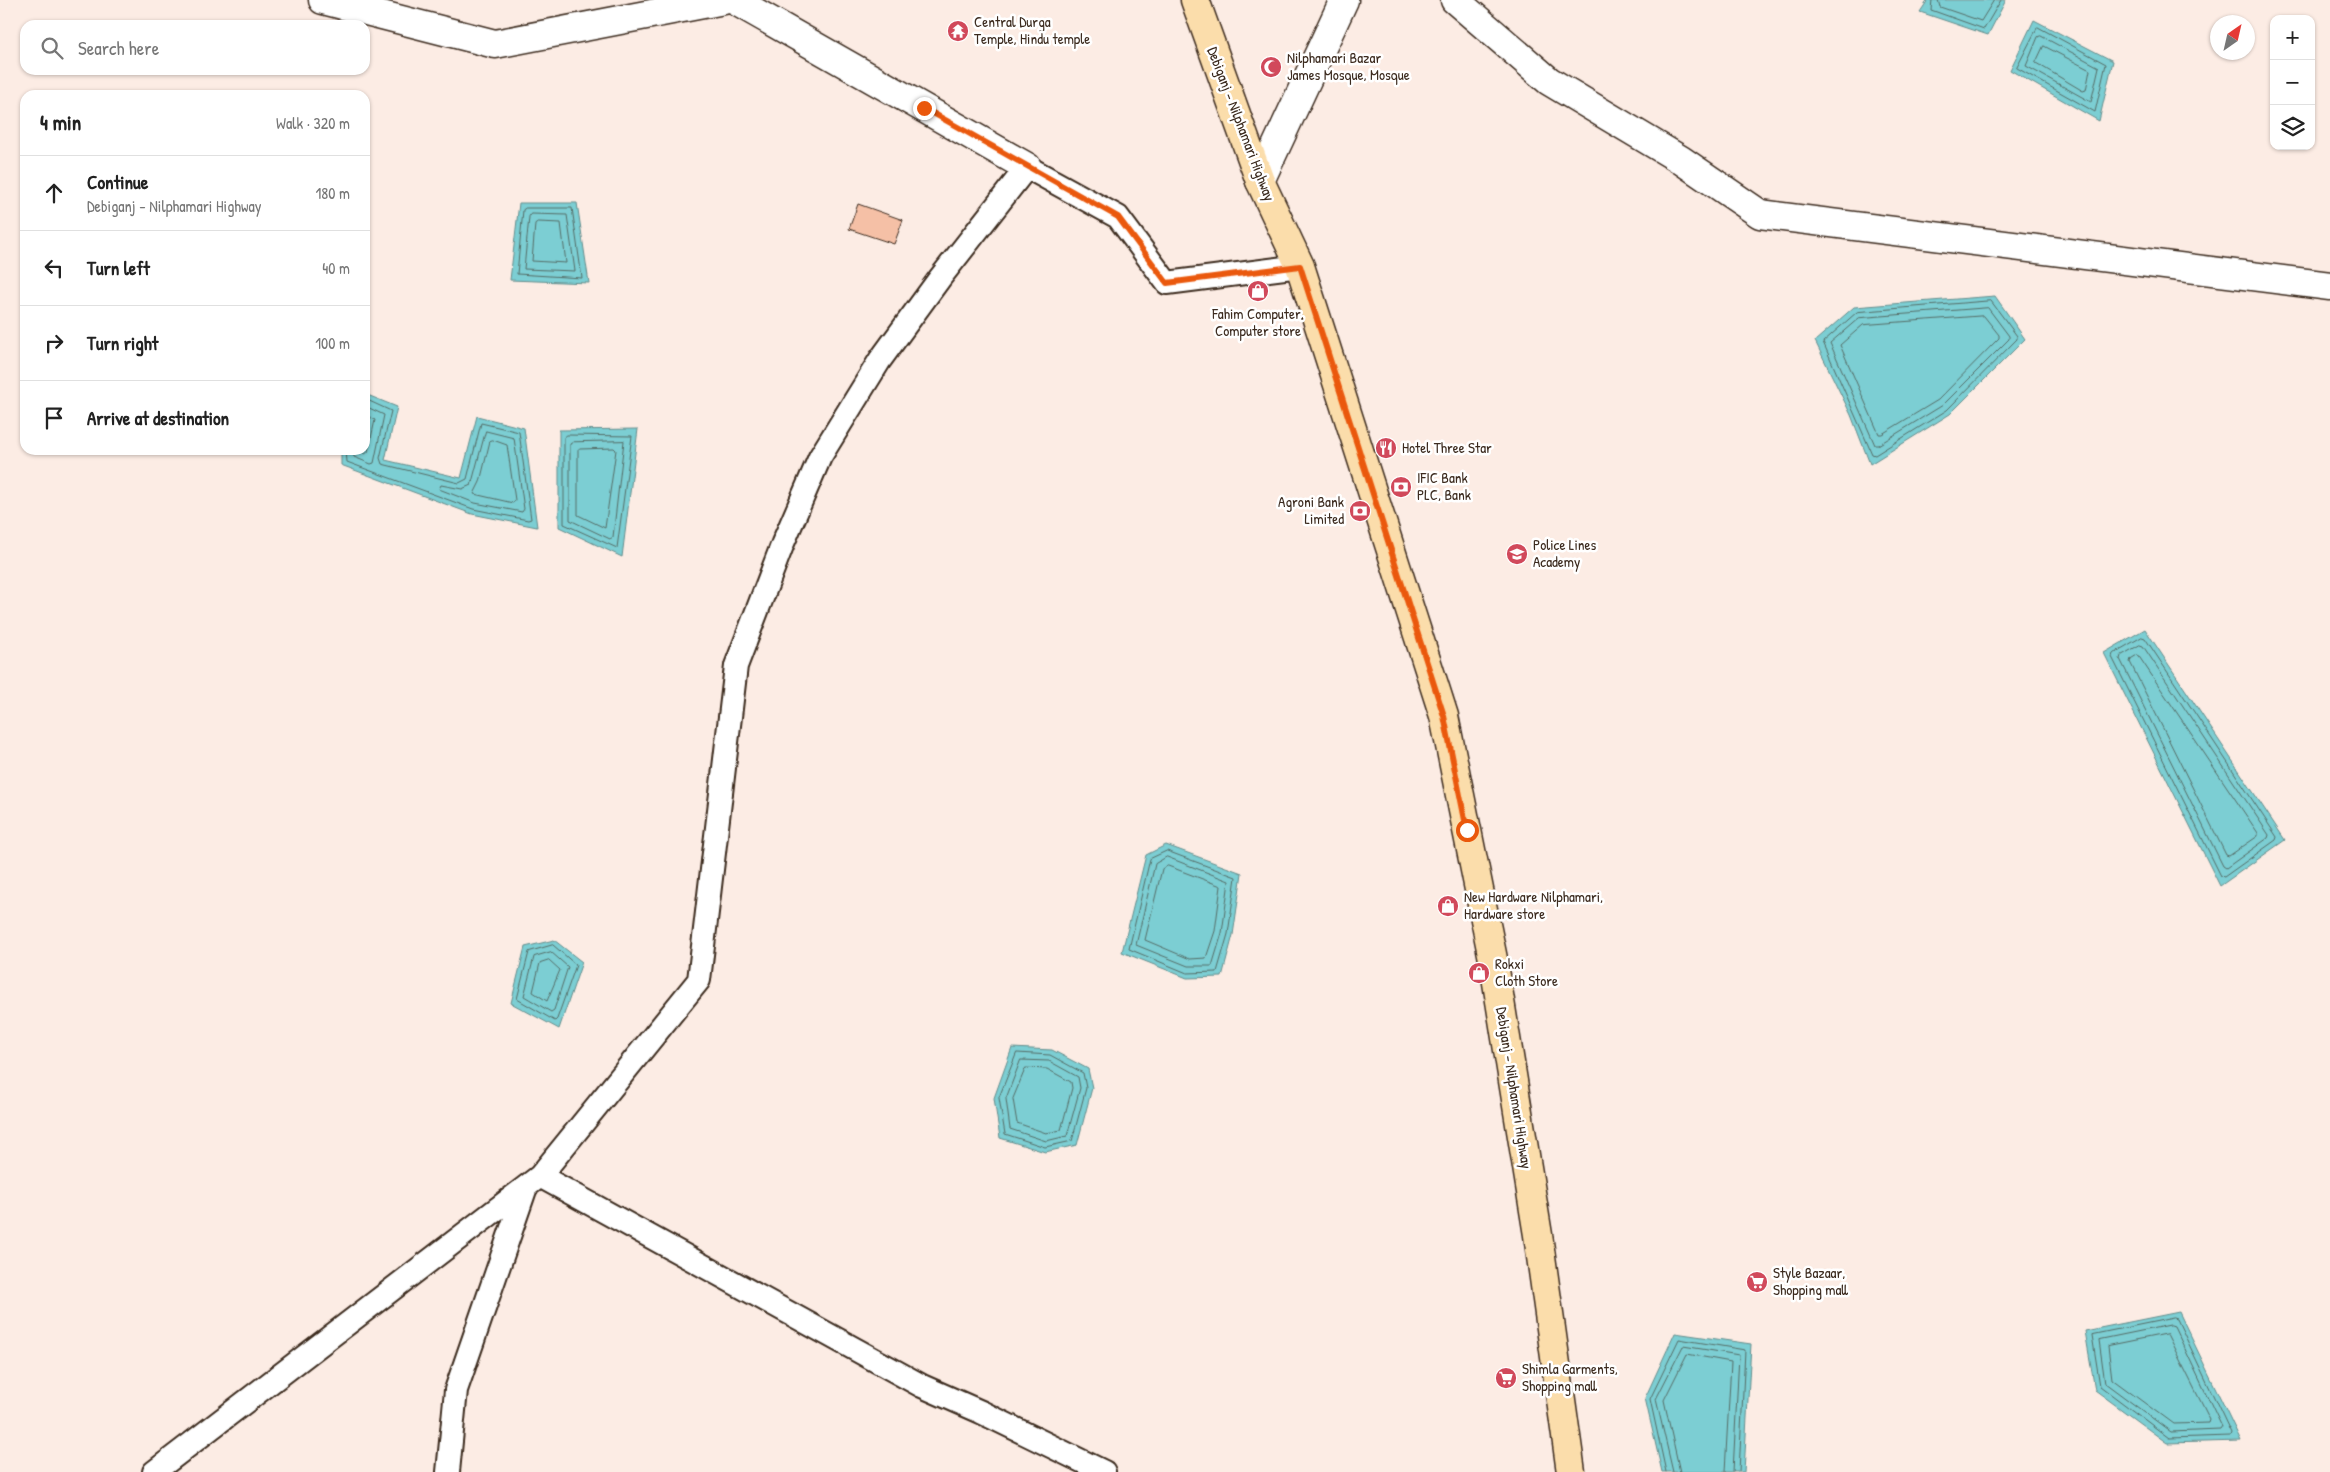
<!DOCTYPE html>
<html lang="en">
<head>
<meta charset="utf-8">
<style>
	body { margin:0; font-family:"Patrick Hand",sans-serif; background:#f2f2f2; color:#222 }
	.controls { position:absolute; right:15px; top:15px; display:grid; overflow:hidden; border-radius:10px; box-shadow:0 1px 4px #0004 }
	.controls button { width:45px; height:45px; display:grid; place-items:center; padding:0; border:0; border-bottom:1px solid #e0e0e0; background:#fff; color:#222; font:25px sans-serif }
	.compass { position:absolute; left:2210px; top:15px; width:45px; height:45px; border-radius:50%; background:#fff; box-shadow:0 1px 4px #0004; rotate:34deg }
	.stop { position:absolute; width:15px; height:15px; margin:-11px; border:4px solid #ea580c; border-radius:50%; background:#fff }
	.stop.end { background:#ea580c; border-color:#fff; box-shadow:0 1px 5px #0008 }
	.list { margin:0; padding:0; list-style:none }
	h2 { display:flex; justify-content:space-between; align-items:center; height:65px; margin:0; padding:0 20px; font-size:21px }
	h2 small { font-size:16px; font-weight:400; color:#767676 }
	.list li { display:grid; grid-template-columns:32px 1fr auto; gap:15px; align-items:center; box-sizing:border-box; height:75px; padding:0 20px; border-top:1px solid #e0e0e0 }
	.list b { display:block; font-size:19px; white-space:nowrap }
	.list p { margin:0; font-size:16px; white-space:nowrap; color:#767676 }
	.list em { font-size:16px; font-style:normal; color:#767676 }
	.icon { flex:none; width:28px; height:28px; fill:none; stroke:currentColor; stroke-width:2; stroke-linecap:round; stroke-linejoin:round }
	.map { position:relative; flex:none; width:2330px; height:1472px; overflow:hidden }
	.search { position:absolute; background:#fff; box-shadow:0 1px 4px #0004; left:20px; top:20px; width:350px; height:55px; display:flex; align-items:center; gap:12px; box-sizing:border-box; padding:0 18px; border-radius:15px; color:#767676; font-size:19px }
	.panel { position:absolute; background:#fff; box-shadow:0 1px 4px #0004; left:20px; top:90px; width:350px; height:365px; border-radius:15px }
	.map>svg:first-child { display:block }
</style>
</head>
<body>
<div class="map">
<svg width="2330" height="1472" viewBox="0 0 2330 1472">
	<rect width="100%" height="100%" fill="#fcece4"/>
	<filter id="ink" filterUnits="userSpaceOnUse"><feTurbulence type="fractalNoise" baseFrequency=".02" numOctaves="2"/><feDisplacementMap in="SourceGraphic" scale="10" xChannelSelector="R" yChannelSelector="G"/><feConvolveMatrix kernelMatrix="1 2 1 2 8 2 1 2 1" color-interpolation-filters="sRGB"/></filter>
	<g filter="url(#ink)">
		<!-- water -->
		<path fill="#7cced3" stroke="#628c8b" d="M1928 0H2006L1988 35 1920 12Z
			M2034 20 2113 61 2099 121 2010 70Z
			M519 203H577L589 283 510 280Z
			M1995 296 2025 339 1950 414 1870 464 1851 415 1815 341 1854 307Z
			M365 394 397 407 385 460 461 478 477 416 524 428 537 527 472 514 341 465V450H365Z
			M638 429 622 557 559 527V430Z
			M2145 629 2285 840 2220 886 2104 653Z
			M1166 845 1242 873 1233 935 1222 977 1187 978 1122 952 1146 855Z
			M554 940 582 962 559 1029 511 1003 525 947Z
			M1012 1048 1052 1050 1088 1069 1092 1088 1077 1145 1045 1152 1000 1138 994 1098Z
			M2179 1312 2241 1441 2167 1443 2095 1390 2085 1331Z
			M1675 1333 1751 1344 1744 1472H1662L1645 1398Z"/>
		<g fill="none" stroke-linecap="round" stroke-linejoin="round">
			<!-- shore -->
			<path stroke="#556c66" stroke-width="1" d="M1932 0 1931 10 1984 29 2001 0
				M1938 0 1940 7 1981 21 1994 0
				M2038 27 2106 64 2095 112 2017 68Z
				M2041 36 2099 67 2091 102 2026 66 2038 37Z
				M2044 46 2090 70 2086 90 2083 91 2036 63Z
				M526 208H572L582 278 517 274 523 210Z
				M531 214 567 215 575 271 524 269 529 217Z
				M538 222 561 223 566 263 532 261 535 224Z
				M1991 301 2017 336V339L1947 410 1875 455 1872 454 1823 342 1857 312Z
				M1988 308 2009 336V339L1943 405 1878 445H1875L1830 343 1859 318Z
				M1984 316 1999 335V338L1938 400 1882 434H1879L1840 345 1863 325Z
				M486 431 514 438 524 509 522 512 475 503 439 489 441 485 462 489 471 485Z
				M567 435 632 436 617 548 564 524V438Z
				M493 440 507 445 515 500 513 503 474 494 480 482 490 441Z
				M624 441 613 537 610 539 570 520V444L573 442Z
				M580 449 614 448 616 450 605 528 578 515V451Z
				M346 450 347 462 473 509 528 520 531 519 519 432 481 423 467 479 459 483 382 464 380 458 391 411 365 399
				M353 450 354 457 371 464 374 463 384 415 365 406
				M360 450 365 454 368 452 375 420 365 414
				M2142 637 2145 638 2277 837 2276 840 2224 877 2221 876 2112 657 2113 654Z
				M2140 645 2143 646 2269 835 2268 838 2226 868 2223 866 2120 659 2121 656Z
				M2138 655 2258 833V836L2229 856 2226 855 2130 662 2131 659Z
				M1167 851 1236 877 1228 934 1217 972 1187 973 1129 949 1150 859Z
				M1167 857 1229 881 1222 933 1212 966H1188L1136 945 1155 864Z
				M1168 866 1221 886 1215 931 1206 958 1190 959 1145 940 1162 869Z
				M553 945 576 965 557 1019 555 1021 517 999 529 952Z
				M551 952 568 967 554 1010 551 1012 524 996 534 957Z
				M549 960 560 970 547 1001 533 992 540 963Z
				M1017 1053 1050 1055 1083 1073 1086 1088 1072 1141 1045 1147 1005 1134 999 1098Z
				M1021 1060 1049 1061 1078 1077 1080 1088 1067 1136 1046 1141 1010 1129 1006 1099Z
				M1026 1068 1047 1069 1071 1082 1072 1088 1061 1130 1046 1133 1017 1123 1013 1099Z
				M2174 1318 2177 1319 2231 1433 2230 1436 2169 1438 2100 1386 2092 1335Z
				M2171 1325 2174 1326 2222 1427 2220 1430 2171 1432 2105 1383 2099 1340Z
				M2167 1334 2210 1420 2209 1423 2173 1424 2112 1379 2108 1346Z
				M1666 1472 1650 1399 1679 1339 1745 1350 1739 1472
				M1673 1472 1656 1399 1683 1346 1739 1355 1733 1472
				M1680 1472 1664 1400 1687 1354 1731 1362 1725 1472"/>
		</g>
		<!-- building -->
		<path fill="#f5c0a6" stroke="#3b2a1e" d="M858 204 903 220 894 244 849 229Z"/>
		<g fill="none" stroke-linecap="round" stroke-linejoin="round">
			<!-- street casing -->
			<g stroke="#3b2a1e" stroke-width="26">
				<path id="street" d="M540 1176 922 1386 981 1412 1104 1472
					M154 1472 540 1176 699 980 736 666 783 543 820 457 880 360 940 278 1027 167 1118 217 1167 283 1300 266
					M448 1472 456 1390 525 1190"/>
			</g>
			<!-- secondary casing -->
			<g stroke="#3b2a1e" stroke-width="31">
				<path id="secondary" d="M323 0 495 44 724 0
					M734 0 1027 167
					M1455 0 1549 81 1681 160 1760 214 2330 286
					M1260 181 1344 0"/>
			</g>
			<!-- primary casing -->
			<g stroke="#3b2a1e" stroke-width="31">
				<path id="primary" d="M1195 0 1260 181 1300 266 1444 716 1494 964 1538 1235 1571 1472"/>
			</g>
			<!-- street -->
			<use href="#street" stroke="#fff" stroke-width="22"/>
			<!-- secondary -->
			<use href="#secondary" stroke="#fff" stroke-width="28"/>
			<!-- primary -->
			<use href="#primary" stroke="#fbddab" stroke-width="28"/>
		</g>
	</g>
	<g fill="none" stroke-linecap="round" stroke-linejoin="round" filter="url(#ink)">
		<!-- route -->
		<path stroke="#ea580c" stroke-width="6" d="M924 108 1118 217 1167 283 1300 266 1444 716 1467 830"/>
	</g>
	<!-- icons -->
	<defs>
		<g id="temple-disc" transform="scale(1.125)"><circle r="9.5" fill="#d1495b" stroke="#fff"/><path d="M0-6L5-2H3V0L6.5 2.5H4V6H1.5V3h-3V6H-4V2.5H-6.5L-3 0V-2H-5Z" fill="#fff"/></g>
		<g id="mosque-disc" transform="scale(1.125)"><circle r="9.5" fill="#d1495b" stroke="#fff"/><path d="M3.5-4.9A6 6 0 1 0 3.5 4.9A5 5 0 1 1 3.5-4.9Z" fill="#fff"/></g>
		<g id="shop-disc" transform="scale(1.125)"><circle r="9.5" fill="#d1495b" stroke="#fff"/><path d="M-5-2.5h2.3a2.7 3.5 0 0 1 5.4 0H5L5.5 6h-11ZM-1.5-2.5h3a1.5 2.3 0 0 0-3 0Z" fill="#fff"/></g>
		<g id="restaurant-disc" transform="scale(1.125)"><circle r="9.5" fill="#d1495b" stroke="#fff"/><path d="M-5-6h1v4h1v-4h1v4h1v-4h1v5L-1.5 .5V6h-2V.5L-5-1ZM5-6V6H3V1.5H1.5Q1.5-4 5-6Z" fill="#fff"/></g>
		<g id="bank-disc" transform="scale(1.125)"><circle r="9.5" fill="#d1495b" stroke="#fff"/><path d="M-6-4H6V4H-6ZM0-2.3a2.3 2.3 0 1 0 0 4.6a2.3 2.3 0 1 0 0-4.6Z" fill="#fff"/></g>
		<g id="school-disc" transform="scale(1.125)"><circle r="9.5" fill="#d1495b" stroke="#fff"/><path d="M0-5L7-2L0 1L-7-2ZM-4 1L0 2.5L4 1V4Q0 6-4 4Z" fill="#fff"/></g>
		<g id="supermarket-disc" transform="scale(1.125)"><circle r="9.5" fill="#d1495b" stroke="#fff"/><path d="M-6-5.5h2.5l.6 2H6L4.5 2H-2.5L-4.4-4H-6ZM-1.5 3.2a1.3 1.3 0 1 0 .1 0ZM3 3.2a1.3 1.3 0 1 0 .1 0Z" fill="#fff"/></g>
	</defs>
	<g fill-rule="evenodd">
		<use href="#temple-disc" x="958" y="31"/>
		<use href="#mosque-disc" x="1271" y="67"/>
		<use href="#shop-disc" x="1258" y="291"/>
		<use href="#restaurant-disc" x="1386" y="448"/>
		<use href="#bank-disc" x="1401" y="487"/>
		<use href="#bank-disc" x="1360" y="511"/>
		<use href="#school-disc" x="1517" y="554"/>
		<use href="#shop-disc" x="1448" y="906"/>
		<use href="#shop-disc" x="1479" y="973"/>
		<use href="#supermarket-disc" x="1757" y="1282"/>
		<use href="#supermarket-disc" x="1506" y="1378"/>
	</g>
	<g text-anchor="middle" stroke-width="5" stroke-linejoin="round" paint-order="stroke">
		<!-- poi labels -->
		<g font-size="15" fill="#3b2a1e" stroke="#fff" text-anchor="start">
			<text x="974" y="27">Central Durga<tspan x="974" dy="17">Temple, Hindu temple</tspan></text>
			<text x="1287" y="63">Nilphamari Bazar<tspan x="1287" dy="17">James Mosque, Mosque</tspan></text>
			<text x="1258" y="319" text-anchor="middle">Fahim Computer,<tspan x="1258" dy="17">Computer store</tspan></text>
			<text x="1402" y="453">Hotel Three Star</text>
			<text x="1417" y="483">IFIC Bank<tspan x="1417" dy="17">PLC, Bank</tspan></text>
			<text x="1344" y="507" text-anchor="end">Agroni Bank<tspan x="1344" dy="17">Limited</tspan></text>
			<text x="1533" y="550">Police Lines<tspan x="1533" dy="17">Academy</tspan></text>
			<text x="1464" y="902">New Hardware Nilphamari,<tspan x="1464" dy="17">Hardware store</tspan></text>
			<text x="1495" y="969">Rokxi<tspan x="1495" dy="17">Cloth Store</tspan></text>
			<text x="1773" y="1278">Style Bazaar,<tspan x="1773" dy="17">Shopping mall</tspan></text>
			<text x="1522" y="1374">Shimla Garments,<tspan x="1522" dy="17">Shopping mall</tspan></text>
		</g>
		<!-- street labels -->
		<g font-size="15" fill="#3b2a1e" stroke="#fff">
			<text transform="translate(1241 124) rotate(69)" y="5">Debiganj - Nilphamari Highway</text>
			<text transform="translate(1514 1088) rotate(81)" y="5">Debiganj - Nilphamari Highway</text>
		</g>
	</g>
</svg>
<div class="controls">
<button>+</button>
<button>−</button>
<button><svg class="icon" aria-label="layers" viewBox="0 0 24 24"><path d="M12 4l9 5-9 5-9-5zM3 14l9 5 9-5"/></svg></button>
</div>
<svg class="compass" viewBox="-18 -18 36 36"><path d="M0-13l5 13h-10z" fill="#e53935"/><path d="M0 13l5-13h-10z" fill="#767676"/></svg>
<div class="stop" style="left:1467px;top:830px"></div>
<div class="stop end" style="left:924px;top:108px"></div>
<div class="search"><svg class="icon" aria-label="search" viewBox="0 0 24 24"><circle cx="10" cy="10" r="6"/><path d="M15 15l6 6"/></svg>Search here</div>
<section class="panel">
<h2>4 min<small>Walk · 320 m</small></h2>
<ul class="list">
<li><svg class="icon" aria-label="ahead" viewBox="0 0 24 24"><path d="M12 20V5M6 11l6-6 6 6"/></svg><div><b>Continue</b><p>Debiganj - Nilphamari Highway</p></div><em>180 m</em></li>
<li><svg class="icon" aria-label="left" viewBox="0 0 24 24"><path d="M17 20v-9H6M10 6l-5 5 5 5"/></svg><div><b>Turn left</b></div><em>40 m</em></li>
<li><svg class="icon" aria-label="right" viewBox="0 0 24 24"><path d="M7 20v-9h11M14 6l5 5-5 5"/></svg><div><b>Turn right</b></div><em>100 m</em></li>
<li><svg class="icon" aria-label="arrive" viewBox="0 0 24 24"><path d="M6 21V4h12l-3 4 3 4H6"/></svg><div><b>Arrive at destination</b></div></li>
</ul>
</section>
</div>
</body>
</html>
